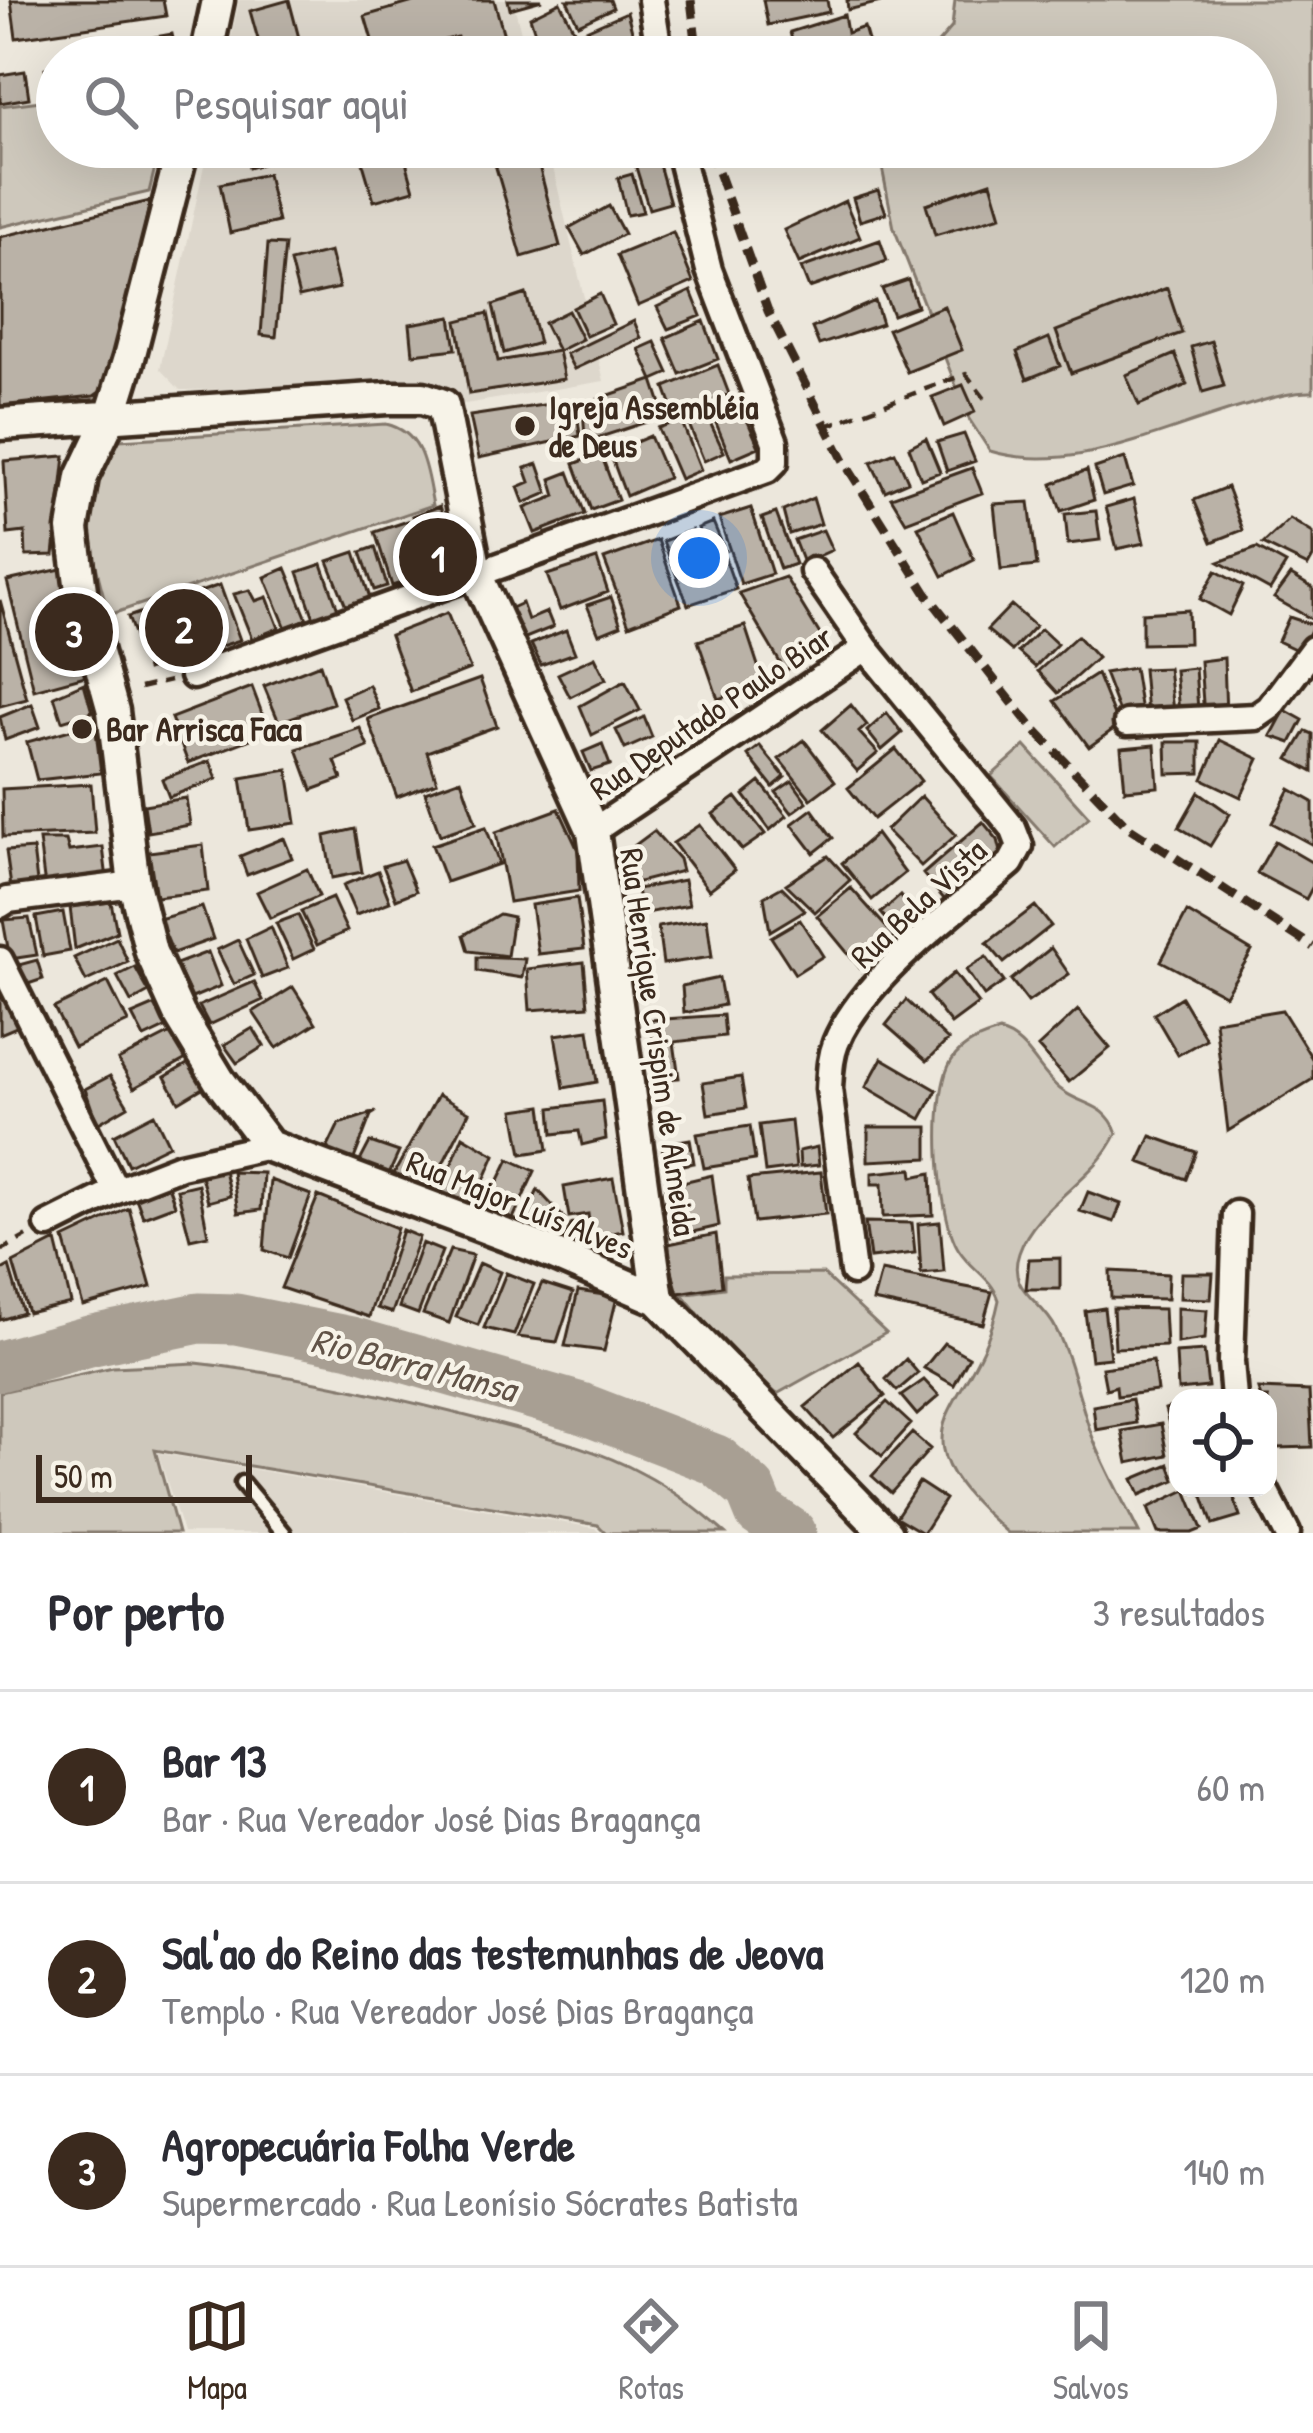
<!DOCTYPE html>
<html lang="pt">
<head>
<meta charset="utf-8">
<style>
	body { margin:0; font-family:"Patrick Hand",sans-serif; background:#f2f2f3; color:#2b2b33 }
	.controls { position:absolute; right:36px; bottom:36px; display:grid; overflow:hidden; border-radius:24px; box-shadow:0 12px 48px #0002 }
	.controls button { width:108px; height:108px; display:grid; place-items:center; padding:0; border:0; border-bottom:3px solid #e1e1e2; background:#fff; color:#2b2b33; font:60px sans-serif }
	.scale { position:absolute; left:36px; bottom:30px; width:216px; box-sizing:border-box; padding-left:12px; border:6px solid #3b2a1e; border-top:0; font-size:33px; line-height:42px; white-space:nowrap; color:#3b2a1e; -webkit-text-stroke:9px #f7f3e8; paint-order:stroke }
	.you { position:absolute; left:699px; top:558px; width:42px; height:42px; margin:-30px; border:9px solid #fff; border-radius:50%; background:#1a73e8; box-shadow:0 0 0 18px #1a73e833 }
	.badge { display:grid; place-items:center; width:78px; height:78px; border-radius:50%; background:#3b2a1e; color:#fff; font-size:39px; font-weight:700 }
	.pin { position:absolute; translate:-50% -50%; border:6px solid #fff; box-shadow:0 3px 12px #0006 }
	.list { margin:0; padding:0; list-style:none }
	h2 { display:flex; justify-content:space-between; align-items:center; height:156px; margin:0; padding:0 48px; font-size:51px }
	h2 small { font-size:39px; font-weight:400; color:#7c7c81 }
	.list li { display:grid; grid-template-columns:78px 1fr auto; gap:36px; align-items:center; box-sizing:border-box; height:192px; padding:0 48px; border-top:3px solid #e1e1e2 }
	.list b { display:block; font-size:45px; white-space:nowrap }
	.list p { margin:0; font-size:39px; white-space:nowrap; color:#7c7c81 }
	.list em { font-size:39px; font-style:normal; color:#7c7c81 }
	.icon { flex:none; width:66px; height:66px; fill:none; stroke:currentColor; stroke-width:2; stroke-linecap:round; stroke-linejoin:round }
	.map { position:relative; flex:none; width:1313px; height:1533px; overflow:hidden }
	.search { position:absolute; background:#fff; box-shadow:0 12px 48px #0002; left:36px; right:36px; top:36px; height:132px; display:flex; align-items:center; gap:30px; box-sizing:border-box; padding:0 42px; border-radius:66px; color:#7c7c81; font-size:45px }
	.sheet { height:732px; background:#fff }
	nav { display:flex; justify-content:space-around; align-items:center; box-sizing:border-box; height:168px; border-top:3px solid #e1e1e2; background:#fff; font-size:33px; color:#7c7c81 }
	nav a { display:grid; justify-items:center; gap:6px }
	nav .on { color:#3b2a1e }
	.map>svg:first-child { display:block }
</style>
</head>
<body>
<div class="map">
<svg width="1313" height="1533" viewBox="0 0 1313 1533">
	<rect width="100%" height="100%" fill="#ece7dc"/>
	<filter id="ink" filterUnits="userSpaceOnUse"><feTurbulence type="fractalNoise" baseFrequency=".00833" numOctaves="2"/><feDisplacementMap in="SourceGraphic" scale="24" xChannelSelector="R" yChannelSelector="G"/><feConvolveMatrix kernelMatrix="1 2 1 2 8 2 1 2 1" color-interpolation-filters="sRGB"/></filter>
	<g filter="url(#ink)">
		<!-- built -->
		<path fill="#ddd7cc" d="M239 0H513L527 57H227Z
			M208 147H548L604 381 465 404 415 389 180 390 160 369Z
			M158 1453 595 1528 600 1533H183Z"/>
		<!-- green -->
		<path fill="#cec8bc" stroke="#84796d" stroke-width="3" d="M955 0H1313V392C1290 391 1263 401 1241 407 1162 429 1072 476 990 451L969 419 894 228 878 147H1256V57H926L952 27Z
			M57 99V147H160L149 192 0 227V106Z
			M386 424C425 433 426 472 433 505L109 615C95 565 84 534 98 483 103 466 105 452 119 440Z
			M1025 746 1089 817 1055 847 991 776Z
			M999 1032C1027 1038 1038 1072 1060 1089 1083 1107 1106 1102 1117 1133 1096 1180 1036 1204 1019 1253 1006 1291 1042 1299 1056 1329 1072 1361 1079 1399 1091 1433 1104 1468 1123 1500 1139 1533H1008C878 1423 976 1415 999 1300 991 1277 971 1269 959 1250 937 1217 930 1093 952 1060 963 1044 981 1037 999 1032Z
			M823 1274 886 1333 777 1394 725 1346 682 1294 724 1288V1275Z
			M196 1363C293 1374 391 1396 486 1421 539 1435 594 1447 643 1474 672 1489 700 1511 725 1533H606L598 1525 155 1450 178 1533H0V1392L113 1367Z"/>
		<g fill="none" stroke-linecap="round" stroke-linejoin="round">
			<!-- river -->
			<path stroke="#a89f93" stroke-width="51" d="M0 1366 93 1340 199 1318 236 1319 351 1342 581 1408 716 1460 751 1490 760 1512 791 1533"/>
		</g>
		<!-- building -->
		<path fill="#bab2a7" stroke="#3b2a1e" stroke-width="3" d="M11 0H163L166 16 16 38Z
			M289 0 304 57H263L250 11Z
			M420 0H494L510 57H463L457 37 377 57 365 16Z
			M508 0H542L510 9Z
			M567 0H610L613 8 578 24Z
			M763 0H827L829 12 768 25Z
			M847 0H889L848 10Z
			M560 2 574 30 540 48 530 17Z
			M627 12 639 57H587L579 33Z
			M844 15 847 33 864 27 868 41 796 57 790 32Z
			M172 34 177 57H107L105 46Z
			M573 48 576 57H543Z
			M57 65V92L49 93 45 68Z
			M25 71 29 98 0 103V75Z
			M243 147H264L269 162 249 168Z
			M358 147H402L414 190 374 201Z
			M490 147H534L560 246 522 257Z
			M573 147H601L602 151 577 159Z
			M615 147H649V150L611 161 609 149Z
			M769 147H822V153L769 152Z
			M656 154 670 203 649 209 634 161Z
			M267 174 278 222 230 233 220 184Z
			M632 174 643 212 627 215 618 178Z
			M991 182 1001 216 935 235 926 204Z
			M878 190 886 213 860 221 853 198Z
			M150 201 116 364 104 389 94 396 0 406V237Z
			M845 201 860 237 799 263 784 230Z
			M609 206 624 234 584 255 569 228Z
			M673 232 693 282 638 306 617 255Z
			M880 240 887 261 809 288 801 268Z
			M268 244 285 245 276 337 261 335Z
			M330 252 339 288 299 297 290 262Z
			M908 280 917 306 893 315 882 289Z
			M1167 288 1182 333 1071 373 1056 331Z
			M691 291 701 316 668 329 657 307Z
			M526 294 539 343 504 353 493 305Z
			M600 294 613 324 586 336 573 308Z
			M875 301 882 324 819 345 812 328Z
			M944 306 962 350 907 372 888 329Z
			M568 311 582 339 558 351 544 323Z
			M488 313 498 361 558 351 564 379 469 394 457 321Z
			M451 317 456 349 413 354 410 324Z
			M634 321 641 338 574 369 566 354Z
			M704 321 718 359 680 374 665 338Z
			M1049 338 1060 366 1027 379 1017 352Z
			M1211 341 1224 386 1203 392 1191 347Z
			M655 342 669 373 653 380 639 349Z
			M1175 354 1187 385 1139 405 1126 375Z
			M718 365 729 394 675 414 665 387Z
			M653 380 665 416 585 442 583 404Z
			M963 385 975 412 944 426 932 397Z
			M738 399 759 447 731 459 711 411Z
			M576 400 580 436 479 458 470 416Z
			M706 414 724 452 704 461 688 422Z
			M681 420 701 470 680 479 658 428Z
			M964 434 975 461 947 471 937 442Z
			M650 436 668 478 626 496 610 453Z
			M926 438 940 472 921 479 909 447Z
			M895 452 908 481 885 491 871 462Z
			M601 454 618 500 591 510 574 464Z
			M65 456 54 555 26 556 25 532 8 534 4 461Z
			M1125 458 1133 486 1103 495 1095 468Z
			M538 464 548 493 524 503 518 487 530 482 525 468Z
			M972 468 982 493 906 522 891 497Z
			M1087 470 1094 500 1061 511 1052 484Z
			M569 472 585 514 535 533 525 508 556 496 551 479Z
			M1227 487 1243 530 1212 542 1194 500Z
			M813 498 821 524 789 534 783 511Z
			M1134 499 1144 543 1117 549 1106 507Z
			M1029 502 1037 566 1001 570 994 504Z
			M440 506 458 563 432 573 413 516Z
			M751 508 772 574 741 584 719 518Z
			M1096 511 1100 540 1068 544 1065 514Z
			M953 512 974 560 943 576 918 527Z
			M776 513 795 564 780 569 762 518Z
			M1290 519 1313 533V557L1308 566 1263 544Z
			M408 521 426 575 392 586 375 532Z
			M713 522 725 551 710 557 698 528Z
			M692 530 705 563 725 558 736 589 688 605 663 541Z
			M823 530 832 550 803 563 794 540Z
			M658 540 681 605 629 625 604 559Z
			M375 547 387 586 374 590 361 552Z
			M1257 548 1286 564 1270 590 1219 562Z
			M355 552 370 598 346 606 328 561Z
			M597 559 608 592 560 610 547 575Z
			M322 564 338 609 314 618 298 572Z
			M286 568 307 619 286 628 265 577Z
			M61 569 89 675 34 690 7 581Z
			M1216 571 1243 586 1229 615 1200 599Z
			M1291 575 1313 588V620L1274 598Z
			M785 577 827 646 785 671 739 593Z
			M220 585 240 640 147 670 128 617Z
			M250 590 256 601 267 597 279 628 252 639 234 594Z
			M611 597 621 625 599 634 587 605Z
			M0 600 27 699 0 706Z
			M522 603 528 620 547 612 553 627 523 639 511 608Z
			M1011 605 1035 626 1012 651 987 630Z
			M1188 610 1189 643 1142 644V613Z
			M447 613 470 669 411 692 390 635Z
			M1289 617 1313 625 1301 652 1278 641Z
			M745 626 764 684 718 699 698 641Z
			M1041 629 1057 644 1035 667 1018 652Z
			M566 630 575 653 541 665 531 644Z
			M1077 636 1097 658 1058 693 1038 671Z
			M595 657 606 679 570 697 558 674Z
			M1224 658 1226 716 1204 717 1200 661Z
			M320 664 333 703 279 722 264 686Z
			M1134 668 1141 712 1120 715 1104 673Z
			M1168 668 1173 711 1147 713 1143 669Z
			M1195 668 1198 710 1179 712 1175 670Z
			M1097 674 1118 726 1089 747 1055 701Z
			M480 679 497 726 427 752 437 782 397 797 368 719Z
			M625 681 640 710 592 735 580 706Z
			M84 683 92 712 62 721 54 696Z
			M369 685 379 709 352 720 342 697Z
			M252 687 269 732 188 763 171 718Z
			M32 704 40 727 5 740 0 717Z
			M851 705 867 725 859 732 878 753 857 771 822 730Z
			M1285 710 1303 720 1291 743 1271 736Z
			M887 713 902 733 882 750 867 731Z
			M644 717 652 737 625 749 616 730Z
			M95 723 101 773 37 780 27 742Z
			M360 728 368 747 335 761 342 779 312 790 297 749Z
			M1306 731 1313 734V772L1289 759Z
			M804 740 835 781 811 799 779 759Z
			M1220 740 1259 759 1241 797 1203 779Z
			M1166 742H1200V773L1167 774Z
			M602 744 610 765 591 771 583 752Z
			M1155 745 1158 787 1125 790 1121 748Z
			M760 746 785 777 773 787 748 755Z
			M896 749 921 781 873 819 848 788Z
			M210 761 217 779 169 797 162 779Z
			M288 770 296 823 249 830 241 778Z
			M461 779 476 823 440 835 425 792Z
			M792 781 807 802 792 813 776 792Z
			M760 782 787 816 770 830 744 795Z
			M91 784 95 833 3 837 2 789Z
			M1290 789 1313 802V845L1272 823Z
			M1199 792 1230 814 1210 846 1179 827Z
			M921 796 956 835 921 866 886 830Z
			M736 797 765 834 742 850 713 814Z
			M186 798 190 825 148 832 144 805Z
			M559 809 578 850 579 891 509 902 496 832Z
			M812 809 833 838 814 853 792 824Z
			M983 822 998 840 1001 852 997 864 949 905 923 874Z
			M700 825 735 870 709 890 673 843Z
			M486 827 499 864 446 882 432 845Z
			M355 829 362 872 332 878 325 836Z
			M654 831 679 859 682 871 635 883 627 851Z
			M876 834 905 873 872 900 842 863Z
			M284 838 292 858 247 875 240 856Z
			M39 840H66L69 851 103 847 107 879 45 887Z
			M1275 841 1313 863V886L1306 899 1257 873Z
			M203 845 208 891 156 897 149 852Z
			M33 849 38 890 12 894 6 851Z
			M828 856 850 880 815 912 786 884Z
			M403 860 416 891 396 899 383 866Z
			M307 869 319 896 270 918 257 892Z
			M378 871 390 902 356 915 343 885Z
			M684 880 689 905 641 914 637 889Z
			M782 887 805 910 770 931 764 897Z
			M851 888 895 937 860 968 817 916Z
			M900 896 920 919 901 936 881 913Z
			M332 898 347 931 317 945 301 911Z
			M577 898 584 949 538 954 531 905Z
			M111 902 117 932 75 949 70 907Z
			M1035 906 1051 926 1004 963 987 943Z
			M202 907 213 939 173 953 159 919Z
			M63 912 70 951 43 956 36 917Z
			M1187 912 1252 951 1225 995 1161 961Z
			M499 914 513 917 507 956 469 951 464 935Z
			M298 915 314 949 293 959 276 923Z
			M29 918 37 955 10 959 3 920Z
			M707 919 712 957 663 964 658 927Z
			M800 920 823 956 795 974 771 937Z
			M271 927 288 968 262 978 246 939Z
			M117 938 128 962 86 981 74 958Z
			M238 940 254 975 234 984 217 950Z
			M1051 948 1069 974 1028 1002 1011 980Z
			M208 952 221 986 192 998 176 964Z
			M477 957 525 959 522 978 477 971Z
			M986 957 1004 982 984 996 966 970Z
			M37 960 43 979 22 986 15 966Z
			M584 962 588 1006 530 1010 527 969Z
			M135 967 149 992 131 1002 117 976Z
			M954 973 978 1004 951 1024 928 995Z
			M719 978 724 1005 684 1013 682 986Z
			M108 982 128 1022 74 1047 54 1008Z
			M254 982 263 1000 209 1025 199 1006Z
			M0 986 19 1026 0 1034Z
			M293 987 316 1023 277 1048 253 1012Z
			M1181 997 1206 1039 1178 1055 1154 1014Z
			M906 1000 948 1040 927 1061 886 1025Z
			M158 1004 169 1026 144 1038 132 1015Z
			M1078 1010 1110 1048 1069 1082 1038 1047Z
			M1282 1010 1313 1060V1079L1228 1131 1215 1021Z
			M723 1015 725 1036 674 1042 679 1078 656 1080 651 1020Z
			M253 1028 264 1046 237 1063 224 1045Z
			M589 1030 597 1082 564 1088 555 1035Z
			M173 1032 188 1058 134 1088 118 1060Z
			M882 1058 937 1090 921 1119 866 1087Z
			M189 1063 204 1087 179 1102 165 1077Z
			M110 1076 128 1106 97 1124 85 1089Z
			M741 1077 746 1108 708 1114 703 1083Z
			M438 1095 469 1112 427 1195 392 1177Z
			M602 1101 606 1139 582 1145 579 1131 553 1134 551 1108Z
			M542 1106 548 1150 522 1154 514 1110Z
			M376 1112 371 1115 352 1164 325 1153 339 1124Z
			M154 1114 169 1145 128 1165 114 1135Z
			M791 1121 796 1168 765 1172 759 1125Z
			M750 1126 755 1160 704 1168 697 1134Z
			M868 1127H928V1158L868 1161Z
			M463 1136 495 1155 472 1208 440 1194Z
			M1151 1136 1196 1152 1186 1179 1139 1162Z
			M690 1139 694 1163 665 1168 662 1144Z
			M370 1142 399 1152 387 1178 358 1165Z
			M817 1147 819 1165 800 1167 799 1151Z
			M509 1159 535 1171 511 1223 483 1213Z
			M912 1169 913 1177 931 1173 933 1215 883 1217 882 1184H872V1173Z
			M224 1170 230 1196 208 1202 201 1176Z
			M232 1172 263 1173 261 1210 238 1213Z
			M821 1172 826 1214 754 1222 748 1179Z
			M712 1175 719 1226 671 1237 666 1186Z
			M613 1178 623 1231 591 1237 588 1214 569 1217 564 1187Z
			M270 1180 311 1195 288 1258 264 1250Z
			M198 1184 208 1235 190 1239 177 1189Z
			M168 1185 175 1205 143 1217 136 1198Z
			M538 1190 565 1219 555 1242 520 1228Z
			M1088 1192 1121 1204 1114 1222 1080 1211Z
			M318 1196 397 1228 369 1317 281 1288Z
			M129 1208 151 1287 83 1306 64 1239Z
			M865 1222 912 1223 915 1253 870 1258Z
			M940 1222 944 1272 921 1274 918 1224Z
			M572 1223 585 1229 575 1250 561 1245Z
			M402 1230 419 1237 392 1313 377 1308Z
			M716 1234 722 1286 678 1293 664 1245Z
			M56 1241 71 1303 28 1313 13 1263Z
			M422 1243 442 1251 418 1314 399 1307Z
			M450 1250 473 1255 449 1323 423 1314Z
			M1060 1258V1289H1026L1029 1259Z
			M479 1263 500 1272 478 1325 456 1317Z
			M9 1266 23 1313 0 1320V1271Z
			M881 1271 992 1292 983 1324 873 1301Z
			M1110 1271 1168 1274 1167 1299 1111 1298Z
			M506 1273 534 1284 514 1335 484 1328Z
			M1181 1273H1213L1211 1299 1180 1298Z
			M542 1283 573 1293 557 1342 518 1337Z
			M578 1291 617 1297 604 1351 565 1346Z
			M1104 1308 1110 1358 1091 1360 1085 1311Z
			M1113 1308 1164 1309 1166 1346 1115 1348Z
			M1177 1308 1207 1310 1205 1339 1177 1343Z
			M944 1343 969 1357 954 1385 924 1368Z
			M1204 1351 1208 1387 1178 1390 1176 1353Z
			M906 1359 918 1373 897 1391 886 1379Z
			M1153 1361 1157 1391 1117 1396 1116 1386 1106 1389 1102 1368Z
			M859 1362 885 1396 833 1438 805 1407Z
			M924 1380 939 1396 917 1415 901 1396Z
			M1258 1389 1309 1391 1312 1447 1276 1448 1268 1422V1398H1261Z
			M1132 1399 1136 1423 1096 1430 1093 1406Z
			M887 1402 911 1424 882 1456 856 1433Z
			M1178 1405V1457L1165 1409Z
			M1161 1424 1167 1455 1128 1463 1122 1431Z
			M912 1433 930 1449 891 1493 872 1476Z
			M1169 1464 1175 1480 1140 1495 1133 1479Z
			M919 1482 945 1499 923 1533 896 1517Z
			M1200 1488H1231L1240 1517 1213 1525Z
			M1186 1490 1202 1529 1192 1533H1158L1148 1508Z"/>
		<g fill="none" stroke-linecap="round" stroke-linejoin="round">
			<!-- service casing -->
			<g stroke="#3b2a1e" stroke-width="21">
				<path id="service" d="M242 1483 284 1533"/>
			</g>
			<!-- minor casing -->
			<g stroke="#3b2a1e" stroke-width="33">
				<path id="minor" d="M651 0 660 57
					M813 571 866 648 1013 828 1020 846 1011 863C958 909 862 978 836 1043 830 1058 830 1073 829 1089L853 1272
					M193 676 767 470 775 462V442L709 270 678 147
					M1127 723 1256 717 1269 708 1313 649
					M593 831 866 648
					M0 905 8 900 134 884
					M0 960 116 1191
					M48 1225 116 1191 180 1166 269 1146
					M1234 1398 1231 1362 1236 1214
					M1264 1488 1287 1533"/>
			</g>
			<!-- tertiary casing -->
			<g stroke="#3b2a1e" stroke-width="39">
				<path id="tertiary" d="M206 57 218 0
					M183 147 129 358 111 416 82 477 73 529 82 598 113 711 134 884 151 952 179 1014 219 1080 269 1146 542 1249 658 1299 886 1533
					M0 424 388 398H423L443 405 477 576 593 831 658 1299"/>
			</g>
			<!-- path -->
			<path stroke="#3b2a1e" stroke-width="4.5" stroke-dasharray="12 9" stroke-linecap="butt" d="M826 426 966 374 986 400
				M140 688 170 681
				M0 1251 27 1236"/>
			<!-- service -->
			<use href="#service" stroke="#f7f3e8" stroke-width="12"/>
			<!-- minor -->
			<use href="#minor" stroke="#f7f3e8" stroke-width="24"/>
			<!-- tertiary -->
			<use href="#tertiary" stroke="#f7f3e8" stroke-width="30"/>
			<!-- rail -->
			<path stroke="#3b2a1e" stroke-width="9" stroke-dasharray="18 9" stroke-linecap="butt" d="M691 0 698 57
				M709 147 768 311 846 465 929 597 1030 725 1127 826 1313 947"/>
		</g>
	</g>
	<!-- markers -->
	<g fill="#3b2a1e" stroke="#f7f3e8" stroke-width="4.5">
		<circle cx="525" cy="426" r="12"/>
		<circle cx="82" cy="729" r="12"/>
	</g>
	<g text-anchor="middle" stroke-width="9" stroke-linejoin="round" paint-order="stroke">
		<!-- poi labels -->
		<g font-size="33" font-weight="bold" fill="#3b2a1e" stroke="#f7f3e8" text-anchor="start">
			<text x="549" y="419">Igreja Assembléia<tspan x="549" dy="38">de Deus</tspan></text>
			<text x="106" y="741">Bar Arrisca Faca</text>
		</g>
		<!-- street labels -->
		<g font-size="33" fill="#3b2a1e" stroke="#f7f3e8">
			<text transform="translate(711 712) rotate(-34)" y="12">Rua Deputado Paulo Biar</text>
			<text transform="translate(918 903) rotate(-43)" y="12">Rua Bela Vista</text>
			<text transform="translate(659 1042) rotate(82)" y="12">Rua Henrique Crispim de Almeida</text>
			<text transform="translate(520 1204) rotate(22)" y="12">Rua Major Luís Alves</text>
		</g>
		<!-- water labels -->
		<g font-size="36" font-style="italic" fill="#615347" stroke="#f7f3e8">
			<text transform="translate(414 1364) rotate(14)" y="13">Rio Barra Mansa</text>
		</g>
	</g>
</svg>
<div class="controls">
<button><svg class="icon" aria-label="locate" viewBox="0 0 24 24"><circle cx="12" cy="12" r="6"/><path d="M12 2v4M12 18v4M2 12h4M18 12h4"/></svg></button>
</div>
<div class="scale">50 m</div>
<div class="you"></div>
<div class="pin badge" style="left:438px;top:557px">1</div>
<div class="pin badge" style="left:184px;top:628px">2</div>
<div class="pin badge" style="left:74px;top:632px">3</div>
<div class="search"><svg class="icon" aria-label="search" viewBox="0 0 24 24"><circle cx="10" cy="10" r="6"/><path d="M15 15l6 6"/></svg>Pesquisar aqui</div>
</div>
<section class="sheet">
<h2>Por perto<small>3 resultados</small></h2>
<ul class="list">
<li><span class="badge">1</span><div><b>Bar 13</b><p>Bar · Rua Vereador José Dias Bragança</p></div><em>60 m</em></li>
<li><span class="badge">2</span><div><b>Sal'ao do Reino das testemunhas de Jeova</b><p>Templo · Rua Vereador José Dias Bragança</p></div><em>120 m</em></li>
<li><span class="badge">3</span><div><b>Agropecuária Folha Verde</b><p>Supermercado · Rua Leonísio Sócrates Batista</p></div><em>140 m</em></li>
</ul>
</section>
<nav>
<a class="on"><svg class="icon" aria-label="map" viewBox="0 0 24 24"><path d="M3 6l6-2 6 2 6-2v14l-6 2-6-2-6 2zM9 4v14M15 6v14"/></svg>Mapa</a>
<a><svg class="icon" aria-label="directions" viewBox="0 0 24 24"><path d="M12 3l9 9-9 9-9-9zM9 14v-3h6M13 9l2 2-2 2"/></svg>Rotas</a>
<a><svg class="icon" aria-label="saved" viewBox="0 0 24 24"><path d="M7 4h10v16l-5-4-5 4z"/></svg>Salvos</a>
</nav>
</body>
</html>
